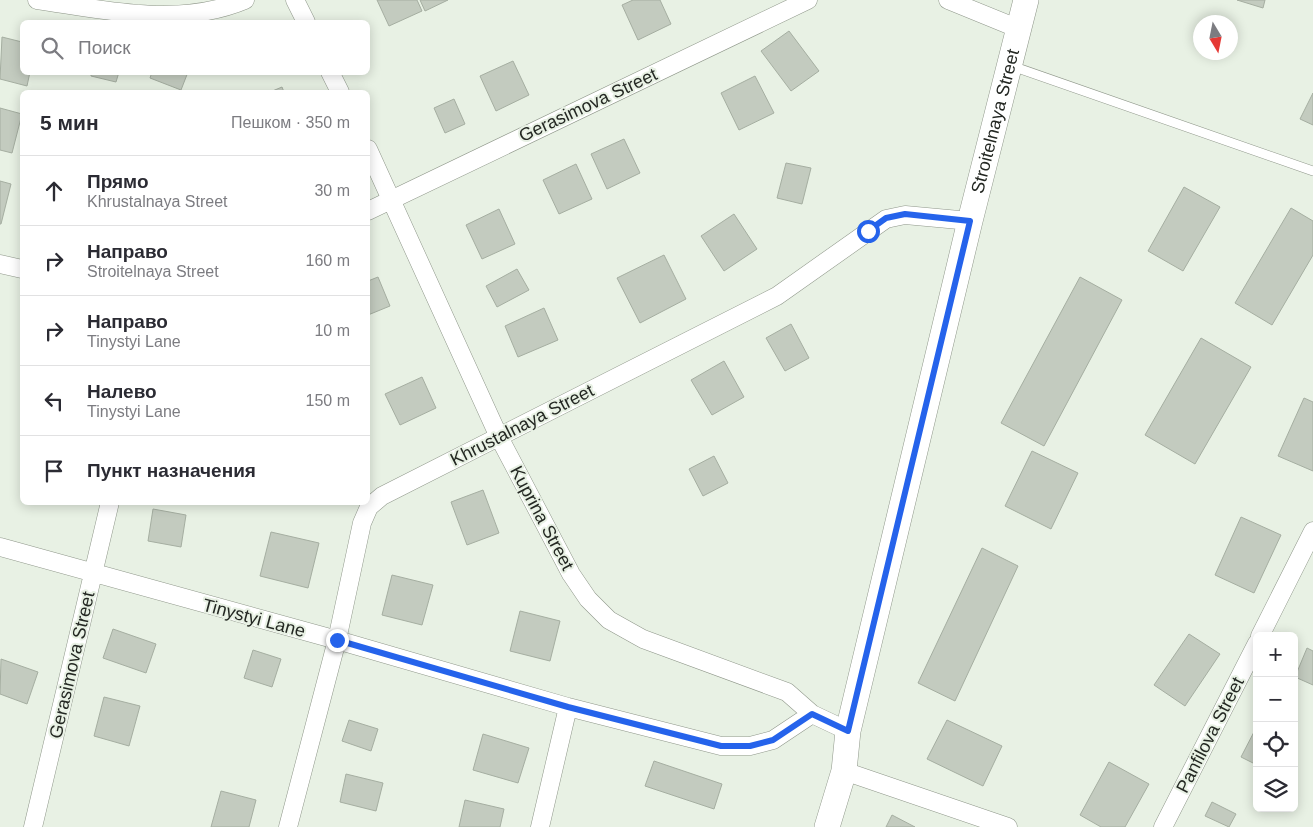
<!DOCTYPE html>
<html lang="ru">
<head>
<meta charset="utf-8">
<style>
	body { margin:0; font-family:Arial,sans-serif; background:#f2f2f3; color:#2b2b33 }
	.controls { position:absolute; right:15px; bottom:15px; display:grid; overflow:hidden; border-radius:8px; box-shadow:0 2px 12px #0003 }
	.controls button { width:45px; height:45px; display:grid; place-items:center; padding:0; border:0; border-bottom:1px solid #e1e1e2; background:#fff; color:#2b2b33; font:25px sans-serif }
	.compass { position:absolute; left:1193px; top:15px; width:45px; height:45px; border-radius:50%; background:#fff; box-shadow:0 2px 12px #0003; rotate:170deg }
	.stop { position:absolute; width:15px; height:15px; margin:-11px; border:4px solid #2563eb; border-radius:50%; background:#fff }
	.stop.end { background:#2563eb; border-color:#fff; box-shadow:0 1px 5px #0008 }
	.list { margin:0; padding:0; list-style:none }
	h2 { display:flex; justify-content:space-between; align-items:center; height:65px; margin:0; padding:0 20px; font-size:21px }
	h2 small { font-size:16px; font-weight:400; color:#7c7c81 }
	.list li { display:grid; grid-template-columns:32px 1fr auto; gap:15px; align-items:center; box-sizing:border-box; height:70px; padding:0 20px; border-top:1px solid #e1e1e2 }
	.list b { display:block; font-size:19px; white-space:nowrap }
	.list p { margin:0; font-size:16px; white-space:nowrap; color:#7c7c81 }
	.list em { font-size:16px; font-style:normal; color:#7c7c81 }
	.icon { flex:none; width:28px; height:28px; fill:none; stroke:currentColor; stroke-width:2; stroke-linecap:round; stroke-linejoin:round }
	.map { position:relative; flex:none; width:1313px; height:827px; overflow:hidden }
	.search { position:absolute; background:#fff; box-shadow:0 2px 12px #0003; left:20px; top:20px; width:350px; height:55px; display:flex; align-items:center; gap:12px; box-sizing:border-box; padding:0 18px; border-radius:8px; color:#7c7c81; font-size:19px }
	.panel { position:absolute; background:#fff; box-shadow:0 2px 12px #0003; left:20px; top:90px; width:350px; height:415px; border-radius:8px }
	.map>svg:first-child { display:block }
</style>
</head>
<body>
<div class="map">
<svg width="1313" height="827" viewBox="0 0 1313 827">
	<rect width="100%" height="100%" fill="#e8f1e4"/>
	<!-- building -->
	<path fill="#c3cbbf" stroke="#a5aea1" d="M377 0H417L422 11 389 26Z
		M420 0H448L425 11Z
		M633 0H660L671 24 638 40 622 5Z
		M1237 0H1265L1263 8Z
		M789 31 819 71 791 91 761 51Z
		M2 37 22 42V72H30L27 86 0 79Z
		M513 61 529 95 496 111 480 76Z
		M91 72H119L116 82 91 76Z
		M152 72H188L181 90 150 78Z
		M755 76 774 113 739 130 721 93Z
		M282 87 284 92H270Z
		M1313 93V125L1300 119Z
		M454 99 465 124 445 133 434 108Z
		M0 108 22 114 12 153 0 150Z
		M624 139 640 173 607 189 591 154Z
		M786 163 811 168 802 204 777 198Z
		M576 164 592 199 559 214 543 180Z
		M0 181 11 184 1 224H0Z
		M1184 187 1220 207 1183 271 1148 251Z
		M1291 208 1313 221V255L1272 325 1235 303Z
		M499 209 515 244 482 259 466 225Z
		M734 214 757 249 724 271 701 236Z
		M664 255 686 299 640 323 617 278Z
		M517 269 529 290 497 307 486 286Z
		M378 277 390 306 368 315V281Z
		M1080 277 1122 300 1044 446 1001 423Z
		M544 308 558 340 518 357 505 326Z
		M791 324 809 358 785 371 766 338Z
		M1201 338 1251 367 1195 464 1145 435Z
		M724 361 744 397 712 415 691 380Z
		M422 377 436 408 400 425 385 394Z
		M1304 398 1313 402V471L1278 456Z
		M1032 451 1078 473 1051 529 1005 506Z
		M714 456 728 483 703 496 689 469Z
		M483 490 499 533 467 545 451 502Z
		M153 509 186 515 181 547 148 541Z
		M1241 517 1281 535 1254 593 1215 575Z
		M271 532 319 543 308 588 260 576Z
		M982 548 1018 566 955 701 918 683Z
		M392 575 433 585 422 625 382 615Z
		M520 611 560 621 550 661 510 651Z
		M113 629 156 644 146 673 103 658Z
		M1189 634 1220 654 1185 706 1154 685Z
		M1307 648 1313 651V685L1295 677Z
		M253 650 281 659 272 687 244 678Z
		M1 659 38 672 27 704 0 694Z
		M104 697 140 706 129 746 94 736Z
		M349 720 378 729 371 751 342 741Z
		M947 720 1002 746 983 786 927 759Z
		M1255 730 1257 731V765L1241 757Z
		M483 734 529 748 518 783 473 770Z
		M654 761 722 784 714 809 645 786Z
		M1109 762 1149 784 1125 827H1101L1080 815Z
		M346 774 383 783 376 811 340 802Z
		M221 791 256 800 249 827H211Z
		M465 800 504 809 500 827H459Z
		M1212 802 1236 814 1229 827 1205 816Z
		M892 815 915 827H886Z"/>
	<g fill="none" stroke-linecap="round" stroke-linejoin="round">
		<!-- service casing -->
		<g stroke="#8f978a" stroke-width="10">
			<path id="service" d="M1012 66 1313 171"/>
		</g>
		<!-- minor casing -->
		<g stroke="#8f978a" stroke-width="19">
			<path id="minor" d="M37 0C105 10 178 28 245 0
				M295 0 306 22
				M948 0 1019 29
				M330 72 340 92
				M368 149 499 437 571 574 588 599 609 620 643 639 787 692 812 714
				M368 211 808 0
				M0 264 22 269
				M0 547 337 640 568 707 721 746H750L773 740 812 714 848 731
				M1260 636 1313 531
				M844 771 1008 827
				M33 827 110 502
				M288 827 337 640 362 523 369 507 382 496 777 296 886 219 905 215 970 221
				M540 827 568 707
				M1163 827 1257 643"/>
		</g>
		<!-- secondary casing -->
		<g stroke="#8f978a" stroke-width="26">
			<g id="secondary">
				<path id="s1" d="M827 827 844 771 848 731 970 221 1026 0"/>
			</g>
		</g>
		<!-- service -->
		<use href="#service" stroke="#fff" stroke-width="9"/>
		<!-- minor -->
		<use href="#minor" stroke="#fff" stroke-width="18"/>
		<!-- secondary -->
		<use href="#secondary" stroke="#fff" stroke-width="25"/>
	</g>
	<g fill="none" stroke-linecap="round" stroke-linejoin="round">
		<!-- route -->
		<path stroke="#2563eb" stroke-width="6" d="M337 640 568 707 721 746H750L773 740 812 714 848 731 970 221 905 214 886 218 868 231"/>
	</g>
	<g text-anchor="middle" stroke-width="4" stroke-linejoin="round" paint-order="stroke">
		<!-- street labels -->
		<g font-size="18" fill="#242823" stroke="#e8f1e4">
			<text transform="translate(588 105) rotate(-25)" y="6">Gerasimova Street</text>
			<text dy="6" stroke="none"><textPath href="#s1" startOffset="726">Stroitelnaya Street</textPath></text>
			<text transform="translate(522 425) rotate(-27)" y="6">Khrustalnaya Street</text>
			<text transform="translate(542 518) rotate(62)" y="6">Kuprina Street</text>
			<text transform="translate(254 618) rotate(15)" y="6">Tinystyi Lane</text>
			<text transform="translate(72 665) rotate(-77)" y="6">Gerasimova Street</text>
			<text transform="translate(1210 735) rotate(-63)" y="6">Panfilova Street</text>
		</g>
	</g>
</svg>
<div class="controls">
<button>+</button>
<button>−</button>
<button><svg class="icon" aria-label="locate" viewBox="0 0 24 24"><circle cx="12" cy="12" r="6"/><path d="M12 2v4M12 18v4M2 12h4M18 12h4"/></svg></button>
<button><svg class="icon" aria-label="layers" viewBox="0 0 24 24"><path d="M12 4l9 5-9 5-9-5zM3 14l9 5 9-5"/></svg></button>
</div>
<svg class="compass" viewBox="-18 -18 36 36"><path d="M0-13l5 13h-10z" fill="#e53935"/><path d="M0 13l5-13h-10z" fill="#7c7c81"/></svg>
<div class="stop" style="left:868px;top:231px"></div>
<div class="stop end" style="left:337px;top:640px"></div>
<div class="search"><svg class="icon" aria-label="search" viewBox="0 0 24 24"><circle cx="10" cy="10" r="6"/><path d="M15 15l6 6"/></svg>Поиск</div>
<section class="panel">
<h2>5 мин<small>Пешком · 350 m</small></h2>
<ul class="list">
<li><svg class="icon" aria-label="ahead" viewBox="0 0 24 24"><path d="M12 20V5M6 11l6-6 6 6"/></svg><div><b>Прямо</b><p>Khrustalnaya Street</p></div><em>30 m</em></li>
<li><svg class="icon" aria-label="right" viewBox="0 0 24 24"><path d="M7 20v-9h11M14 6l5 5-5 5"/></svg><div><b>Направо</b><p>Stroitelnaya Street</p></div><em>160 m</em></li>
<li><svg class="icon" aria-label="right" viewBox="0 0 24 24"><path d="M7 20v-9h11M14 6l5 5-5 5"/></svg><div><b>Направо</b><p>Tinystyi Lane</p></div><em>10 m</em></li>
<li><svg class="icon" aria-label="left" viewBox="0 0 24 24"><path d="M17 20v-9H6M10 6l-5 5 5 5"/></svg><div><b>Налево</b><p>Tinystyi Lane</p></div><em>150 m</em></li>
<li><svg class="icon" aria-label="arrive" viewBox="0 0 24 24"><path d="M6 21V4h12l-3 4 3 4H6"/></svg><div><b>Пункт назначения</b></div></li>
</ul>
</section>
</div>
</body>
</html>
